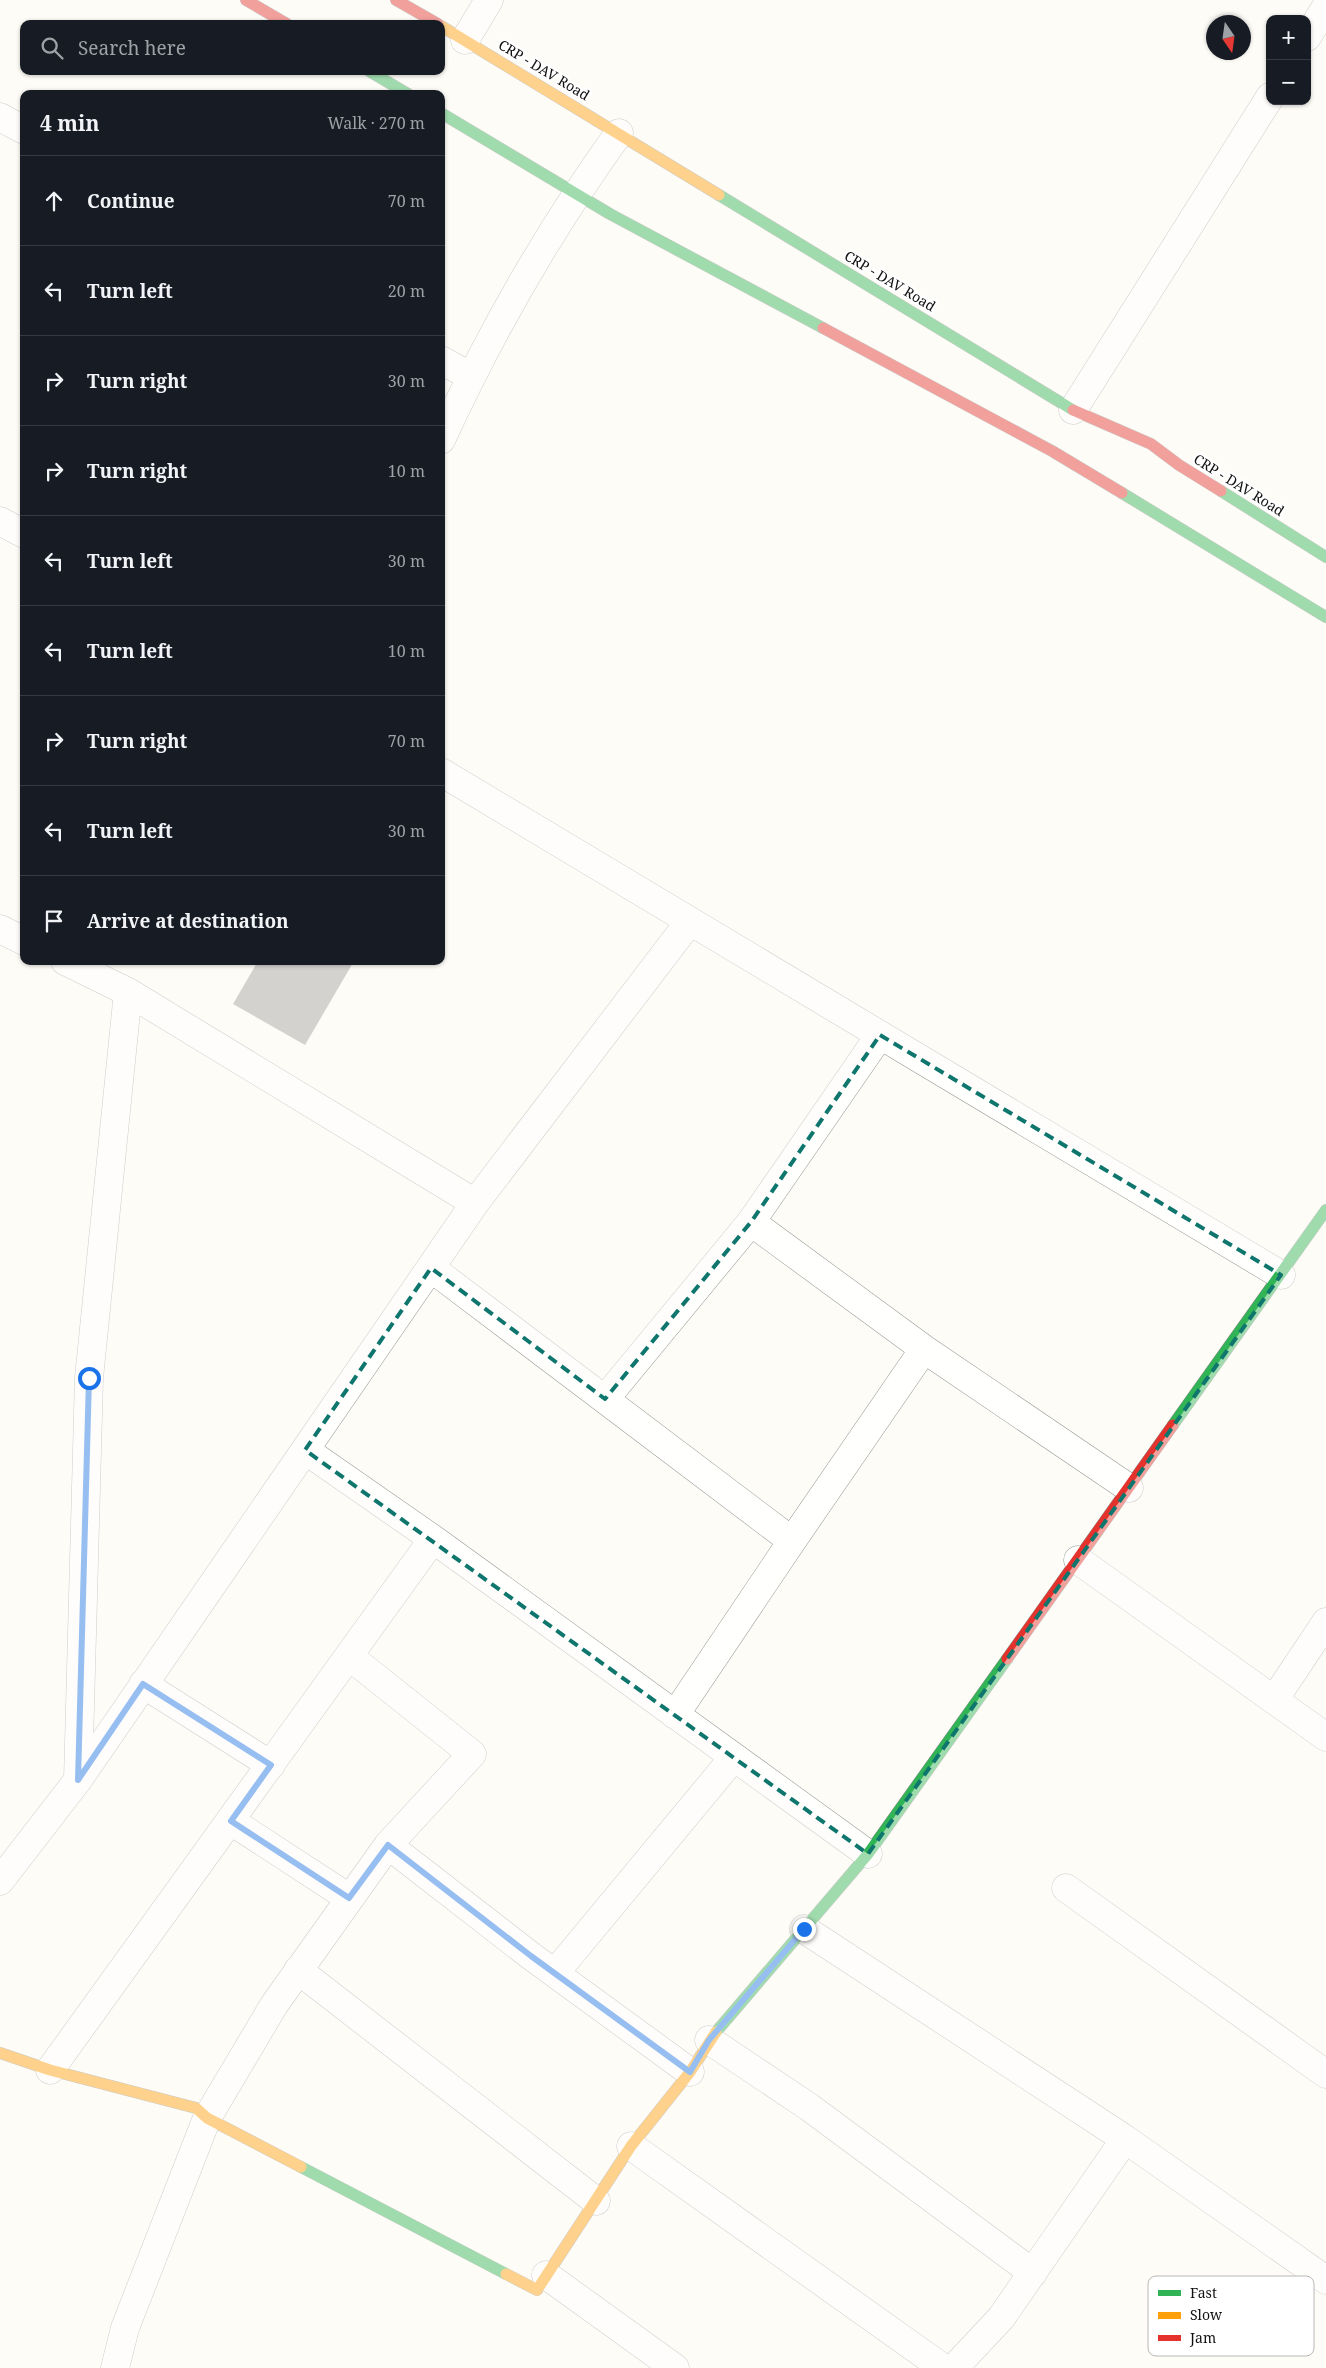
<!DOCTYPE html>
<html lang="en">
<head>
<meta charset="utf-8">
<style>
	body { margin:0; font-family:"Noto Serif",serif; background:#242831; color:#f1f3f6 }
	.controls { position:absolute; right:15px; top:15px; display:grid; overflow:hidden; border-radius:10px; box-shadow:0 1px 4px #0004 }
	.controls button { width:45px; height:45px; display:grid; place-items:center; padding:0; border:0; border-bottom:1px solid #363941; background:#171b24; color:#f1f3f6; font:25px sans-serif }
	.compass { position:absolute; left:1206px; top:15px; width:45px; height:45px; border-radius:50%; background:#171b24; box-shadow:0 1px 4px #0004; rotate:167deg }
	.stop { position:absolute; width:15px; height:15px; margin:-11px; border:4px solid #1a73e8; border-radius:50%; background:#fff }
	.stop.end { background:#1a73e8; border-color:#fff; box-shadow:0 1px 5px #0008 }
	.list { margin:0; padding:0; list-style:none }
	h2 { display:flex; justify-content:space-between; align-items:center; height:65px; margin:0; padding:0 20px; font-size:21px }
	h2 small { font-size:16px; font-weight:400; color:#9ea1a6 }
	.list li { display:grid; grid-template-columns:32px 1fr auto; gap:15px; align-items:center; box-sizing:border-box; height:90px; padding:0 20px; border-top:1px solid #363941 }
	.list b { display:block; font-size:19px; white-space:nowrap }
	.list em { font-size:16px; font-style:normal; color:#9ea1a6 }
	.icon { flex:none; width:28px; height:28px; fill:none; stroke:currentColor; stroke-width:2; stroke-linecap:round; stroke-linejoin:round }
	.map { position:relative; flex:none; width:1326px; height:2368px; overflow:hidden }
	.search { position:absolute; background:#171b24; box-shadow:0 1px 4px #0004; left:20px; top:20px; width:425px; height:55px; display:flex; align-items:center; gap:12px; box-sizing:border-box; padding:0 18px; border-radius:10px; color:#9ea1a6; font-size:19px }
	.panel { position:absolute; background:#171b24; box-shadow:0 1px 4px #0004; left:20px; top:90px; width:425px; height:875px; border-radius:10px }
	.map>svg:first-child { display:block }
</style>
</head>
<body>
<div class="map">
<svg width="1326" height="2368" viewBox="0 0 1326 2368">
	<rect width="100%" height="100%" fill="#fdfcf7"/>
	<!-- building -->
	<path fill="#a19f9c" d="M258 961H354L305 1045 233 1004Z"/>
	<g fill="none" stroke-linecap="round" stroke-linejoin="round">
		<!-- street casing -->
		<g stroke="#979795" stroke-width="29">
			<path id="street" d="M1307 37 1326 7
				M465 40 489 0
				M0 117 24 130
				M441 360 470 376
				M1073 410 1270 97
				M441 440C490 333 550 229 619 133
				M0 521 24 534
				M441 772 1281 1275
				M0 929 24 941
				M880 1035 751 1222 924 1349 1129 1488
				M475 1203 690 921
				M431 1268 792 1541 675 1715
				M605 1399 751 1222
				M305 1450 433 1539 868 1854
				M792 1541 924 1349
				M1078 1560 1326 1737
				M349 1656 472 1754 388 1845
				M143 1684 271 1765
				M1274 1700 1326 1622
				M78 1780 89 1378 128 992
				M231 1821 349 1898
				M0 1881 78 1780 475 1203 128 992 65 961
				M1066 1888 1326 2074
				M804 1929 1125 2139 1326 2280
				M298 1970 596 2201
				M555 1973 734 1757
				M709 2040 809 2107 1033 2273
				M50 2070 433 1539
				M631 2146 943 2368
				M546 2275 675 2368
				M115 2368 125 2328 207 2118 274 2005 388 1845 531 1956 690 2072
				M954 2368 1001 2318 1125 2139"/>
		</g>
		<!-- fast casing -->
		<g stroke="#8e8d8b" stroke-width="12">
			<path id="fast" d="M369 71 408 94
				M441 113 610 214 823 328
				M719 195 1073 410
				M1221 491 1326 557
				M1122 493 1326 617
				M1173 1425 1326 1210
				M716 2032 868 1854 1007 1659
				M301 2167 506 2274"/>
		</g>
		<!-- slow casing -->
		<g stroke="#8e8d8b" stroke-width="12">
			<path id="slow" d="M441 26 719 195
				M0 2053 50 2070 196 2108 207 2118 301 2167
				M506 2274 537 2290 631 2146 690 2072 716 2032"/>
		</g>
		<!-- jam casing -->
		<g stroke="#8e8d8b" stroke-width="12">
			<path id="jam" d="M246 0 287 24
				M396 0 438 24
				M823 328 1052 451 1122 493
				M1073 410 1151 444 1179 465 1221 491
				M1007 1659 1173 1425"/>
		</g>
		<!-- street -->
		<use href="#street" stroke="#fffffe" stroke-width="28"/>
		<!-- fast -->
		<use href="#fast" stroke="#30b455" stroke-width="11"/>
		<!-- slow -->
		<use href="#slow" stroke="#ff9f0a" stroke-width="11"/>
		<!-- jam -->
		<use href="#jam" stroke="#e5322d" stroke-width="11"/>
	</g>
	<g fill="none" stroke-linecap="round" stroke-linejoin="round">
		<!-- route -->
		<path stroke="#1a73e8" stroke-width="6" d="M89 1378 78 1780 143 1684 271 1765 231 1821 349 1898 388 1845 531 1956 690 2072 709 2040 804 1929"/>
	</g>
	<!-- marked area -->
	<path d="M0 0H1326V2368H0ZM880 1035 1281 1275 868 1854 305 1450 431 1268 605 1399 751 1222Z" fill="#fdfcf7" fill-opacity=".55" fill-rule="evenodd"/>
	<path fill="none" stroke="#0f766e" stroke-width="4" stroke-dasharray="10 6" stroke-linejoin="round" d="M880 1035 1281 1275 868 1854 305 1450 431 1268 605 1399 751 1222Z"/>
	<g text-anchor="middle" stroke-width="5" stroke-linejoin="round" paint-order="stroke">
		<!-- street labels -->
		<g font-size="14" fill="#111" stroke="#fff">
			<text transform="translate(544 70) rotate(31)" y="5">CRP - DAV Road</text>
			<text transform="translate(890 281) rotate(31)" y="5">CRP - DAV Road</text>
			<text transform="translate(1239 485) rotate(32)" y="5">CRP - DAV Road</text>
		</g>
	</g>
	<!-- legend -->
	<rect x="1148" y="2276" width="166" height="80" rx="8" fill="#fff" stroke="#b8b8b8" stroke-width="1"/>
	<rect x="1158" y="2290" width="23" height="6" fill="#30b455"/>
	<rect x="1158" y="2312" width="23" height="7" fill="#ff9f0a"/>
	<rect x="1158" y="2335" width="23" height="6" fill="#e5322d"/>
	<g font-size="14" fill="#111">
		<text x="1190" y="2298">Fast</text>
		<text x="1190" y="2320">Slow</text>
		<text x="1190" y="2343">Jam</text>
	</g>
</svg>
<div class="controls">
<button>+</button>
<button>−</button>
</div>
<svg class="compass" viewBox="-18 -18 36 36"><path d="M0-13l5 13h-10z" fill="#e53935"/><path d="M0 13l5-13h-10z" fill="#9ea1a6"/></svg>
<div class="stop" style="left:89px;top:1378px"></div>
<div class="stop end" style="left:804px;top:1929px"></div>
<div class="search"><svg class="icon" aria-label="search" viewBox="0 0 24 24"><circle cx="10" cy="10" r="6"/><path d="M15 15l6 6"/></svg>Search here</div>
<section class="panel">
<h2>4 min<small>Walk · 270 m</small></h2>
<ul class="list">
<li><svg class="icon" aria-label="ahead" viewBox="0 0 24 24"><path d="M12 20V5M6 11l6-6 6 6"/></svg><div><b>Continue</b></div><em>70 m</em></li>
<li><svg class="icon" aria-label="left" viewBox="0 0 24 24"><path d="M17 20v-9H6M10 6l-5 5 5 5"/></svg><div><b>Turn left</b></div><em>20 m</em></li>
<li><svg class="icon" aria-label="right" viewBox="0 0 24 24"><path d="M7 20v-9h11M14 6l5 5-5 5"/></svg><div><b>Turn right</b></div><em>30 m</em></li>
<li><svg class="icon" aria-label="right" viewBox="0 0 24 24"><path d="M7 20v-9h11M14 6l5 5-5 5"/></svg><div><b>Turn right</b></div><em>10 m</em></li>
<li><svg class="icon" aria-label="left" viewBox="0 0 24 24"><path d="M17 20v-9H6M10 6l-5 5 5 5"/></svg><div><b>Turn left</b></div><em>30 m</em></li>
<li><svg class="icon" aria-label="left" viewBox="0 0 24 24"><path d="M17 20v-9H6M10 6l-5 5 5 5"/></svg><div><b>Turn left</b></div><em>10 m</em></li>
<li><svg class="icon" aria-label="right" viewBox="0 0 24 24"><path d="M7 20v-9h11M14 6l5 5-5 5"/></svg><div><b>Turn right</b></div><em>70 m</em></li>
<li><svg class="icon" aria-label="left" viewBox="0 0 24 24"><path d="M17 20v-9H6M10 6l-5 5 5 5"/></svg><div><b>Turn left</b></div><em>30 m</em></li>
<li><svg class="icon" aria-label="arrive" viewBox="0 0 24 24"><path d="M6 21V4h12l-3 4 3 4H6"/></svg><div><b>Arrive at destination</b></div></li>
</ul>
</section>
</div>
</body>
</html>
